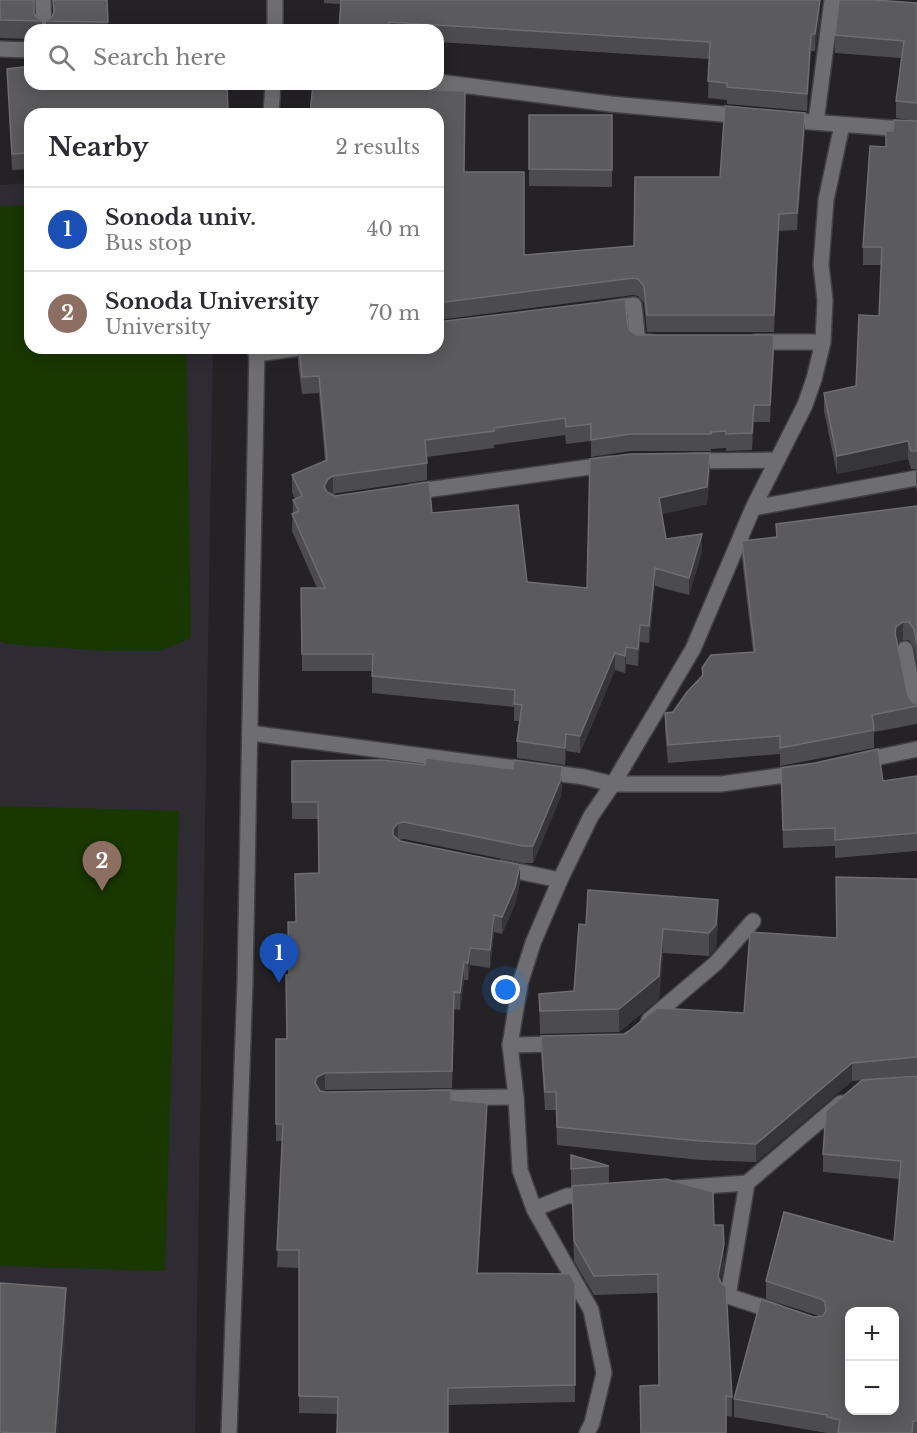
<!DOCTYPE html>
<html lang="en">
<head>
<meta charset="utf-8">
<style>
	body { margin:0; font-family:"Libre Baskerville",serif; background:#f7f7f7; color:#2b2b33 }
	.controls { position:absolute; right:18px; bottom:18px; display:grid; overflow:hidden; border-radius:12px; box-shadow:0 3px 15px #0003 }
	.controls button { width:54px; height:54px; display:grid; place-items:center; padding:0; border:0; border-bottom:2px solid #e1e1e2; background:#fff; color:#2b2b33; font:30px sans-serif }
	.you { position:absolute; left:506px; top:990px; width:21px; height:21px; margin:-15px; border:4px solid #fff; border-radius:50%; background:#1a73e8; box-shadow:0 0 0 9px #1a73e833 }
	.badge { display:grid; place-items:center; width:39px; height:39px; border-radius:50%; background:#111827; color:#fff; font-size:20px; font-weight:700 }
	.pin { position:absolute; translate:-50% -50px; filter:drop-shadow(0 2px 3px #0008) }
	.pin::after { content:''; position:absolute; top:32px; width:21px; height:18px; background:inherit; clip-path:polygon(0 0,100% 0,50% 100%) }
	.list { margin:0; padding:0; list-style:none }
	h2 { display:flex; justify-content:space-between; align-items:center; height:78px; margin:0; padding:0 24px; font-size:26px }
	h2 small { font-size:20px; font-weight:400; color:#7c7c81 }
	.list li { display:grid; grid-template-columns:39px 1fr auto; gap:18px; align-items:center; box-sizing:border-box; height:84px; padding:0 24px; border-top:2px solid #e1e1e2 }
	.list b { display:block; font-size:22px; white-space:nowrap }
	.list p { margin:0; font-size:20px; white-space:nowrap; color:#7c7c81 }
	.list em { font-size:20px; font-style:normal; color:#7c7c81 }
	.icon { flex:none; width:33px; height:33px; fill:none; stroke:currentColor; stroke-width:2; stroke-linecap:round; stroke-linejoin:round }
	.map { position:relative; flex:none; width:917px; height:1433px; overflow:hidden }
	.search { position:absolute; background:#fff; box-shadow:0 3px 15px #0003; left:24px; top:24px; width:420px; height:66px; display:flex; align-items:center; gap:15px; box-sizing:border-box; padding:0 21px; border-radius:18px; color:#7c7c81; font-size:22px }
	.panel { position:absolute; background:#fff; box-shadow:0 3px 15px #0003; left:24px; top:108px; width:420px; height:246px; border-radius:18px }
	.map>svg:first-child { display:block }
</style>
</head>
<body>
<div class="map">
<svg width="917" height="1433" viewBox="0 0 917 1433">
	<rect width="100%" height="100%" fill="#242225"/>
	<!-- built -->
	<path fill="#2f2b33" d="M30 183V348H213L195 1433H0V185Z"/>
	<!-- green -->
	<path fill="#193700" d="M30 205V348H186L191 638 160 651H105L7 644 0 641V206Z
		M0 806 179 811 165 1271 0 1266Z"/>
	<g fill="none" stroke-linecap="round" stroke-linejoin="round">
		<!-- service casing -->
		<g stroke="#414042" stroke-width="18">
			<path id="service" d="M691 461 777 460
				M412 492 611 464
				M905 649 917 712
				M502 868 560 880
				M649 1020 716 963 753 921
				M510 1045 561 1044
				M433 1098 516 1097
				M747 1183 728 1296 777 1312"/>
		</g>
		<!-- minor casing -->
		<g stroke="#414042" stroke-width="18">
			<path id="minor" d="M43 0 44 30
				M0 49 30 50
				M438 82 611 104 744 116
				M785 120 917 130
				M816 122 832 0
				M608 309 634 305 638 342H650
				M755 342H823
				M256 354 300 348
				M753 508 917 478
				M250 733 584 777 613 784H721L800 773
				M861 761 917 749
				M676 1188 747 1183 841 1103
				M534 1209 567 1196 592 1194
				M587 1433 592 1423 604 1373 591 1310 534 1209 520 1170 516 1097 510 1045 520 984 533 943 560 880 591 816 613 784 693 649 753 508 805 405 814 379 823 342 825 300 821 265 826 200 842 125"/>
		</g>
		<!-- tertiary casing -->
		<g stroke="#414042" stroke-width="18">
			<path id="tertiary" d="M275 30V0
				M271 114 273 84
				M229 1433 245 982 257 348"/>
		</g>
		<!-- service -->
		<use href="#service" stroke="#6e6d70" stroke-width="15"/>
		<!-- minor -->
		<use href="#minor" stroke="#6e6d70" stroke-width="15"/>
		<!-- tertiary -->
		<use href="#tertiary" stroke="#6e6d70" stroke-width="15"/>
	</g>
	<!-- wall -->
	<path fill="#4c4b4e" d="M0 0 34 13 36 17 42 21V30H30V39L0 38Z
		M53 0H107L108 30H46V21L52 17 53 14Z
		M324 0H820V17L815 51H811L807 111 727 104V100L708 98 709 59 438 42V30H339L341 4 324 3Z
		M917 3V469H911L908 459 837 474 824 411V393L856 386 879 316 881 265H863V247L886 147 893 131 915 121 896 118V101L901 58 835 53V35Z
		M7 69 30 114V169L12 170Z
		M313 84H387L386 88 465 91 464 172H524V255L634 246 635 177H720L725 106 805 113V130L797 230 779 231 774 332H647L644 303 638 296 633 295 438 320V114H310Z
		M529 115H612V187L529 186Z
		M628 327 630 331 637 335 774 352 770 422H754L752 450 726 451V448L711 449V451H630L591 457V441L566 444 565 435 494 445V448L427 457V480L331 494 432 513 527 582 587 588 590 459 710 470 707 504 662 514 666 539 702 552 689 595 655 586 649 643 640 642 638 666 626 664 625 673 615 670 580 753 566 751 565 765 517 758V741L520 721H514V707L372 693V671H302L301 588H317L292 531 293 500 295 499 292 492V475L325 461 319 393 302 394 298 363V348Z
		M916 470H917V493L916 488Z
		M917 506V662L914 647 909 640H903L898 644 908 696 913 703H917V724L874 732V748L780 766V754L668 763 665 731V713L673 712 702 676V668L753 652 742 559V541L776 537V524Z
		M292 761 562 784 561 796 533 863H523L404 839 399 840 520 882 515 904 502 934 494 932 490 968 470 965 468 980H464L460 1010 454 1009 452 1088 325 1090 322 1092 451 1100 487 1120 478 1273 575 1284V1402L448 1405 337 1414 299 1413V1268L277 1267 283 1141H276V1039H287L289 975 296 922 318 873V819H292Z
		M781 768 883 781 917 776V851L835 858V846L783 848Z
		M917 879V1075L852 1081 756 1162 700 1160 557 1145 556 1110H545L541 1054V1036L624 1034 744 1013 836 938Z
		M718 923 716 948 709 956 663 953 659 999 619 1032 540 1034 539 994 574 991 586 925Z
		M917 1076V1433H827L734 1417V1399L814 1317 819 1316 766 1299V1281L894 1242 900 1179 823 1172V1154Z
		M571 1155 609 1166V1183L571 1186Z
		M572 1186 714 1225 724 1263 720 1282 732 1397V1417L726 1416 659 1385 658 1293 594 1295 574 1261Z"/>
	<!-- shaded-wall -->
	<path fill="#363538" d="M820 0V17L815 51V34Z
		M811 34V51L807 111V94Z
		M805 113V130L797 230V213Z
		M779 214V231L774 332V315Z
		M774 335V352L770 422V405Z
		M754 405V422L752 450V433Z
		M908 441V459L837 474V456Z
		M710 453V470L707 504 659 515V498Z
		M333 476V493L328 496 324 487 328 479Z
		M702 534V552L689 595V578Z
		M655 568V586L649 643V626Z
		M903 622V640L896 645V627Z
		M640 625V642L638 666V649Z
		M626 647V664L625 673V656Z
		M615 653V670L580 753V736Z
		M566 734V751L565 765V748Z
		M562 767 561 796 533 863V846Z
		M398 823V840L393 847V829Z
		M520 865V882L515 904 502 934V917Z
		M718 900V923L716 948 709 956V933Z
		M494 915V932L490 968V950Z
		M663 929V953L659 999 619 1032V1009Z
		M470 948V965L468 980V963Z
		M464 962V980L460 1010V993Z
		M852 1063V1081L756 1162V1144Z
		M325 1073V1090L317 1095 315 1083 317 1077Z
		M487 1103V1120L477 1291V1273Z
		M724 1244V1263L718 1295V1276Z
		M66 1288V1325L58 1433H55Z"/>
	<!-- building -->
	<path fill="#5b5a5d" stroke="#6e6d70" stroke-width="1.5" fill-rule="evenodd" d="M0 0H34V13L36 17 42 21 0 20Z
		M53 0H107L108 22 46 21 52 17 54 12Z
		M341 0H820L815 34H811L807 94 727 87V83L708 81 710 42 389 22V30H339Z
		M839 0H875L917 3V103L896 101 904 41 835 35Z
		M30 66V84H227L228 114H30V153L12 154 7 69Z
		M313 84H385V88L465 91 464 172H524V255L634 246 635 177H720L725 106 805 113 797 213 779 214 774 315H647L644 286 638 279 633 278 438 303V114H310Z
		M529 115H612V170L529 169Z
		M894 120 917 121V451H911L908 441 837 456 824 393 856 386 859 315 879 316 882 247H863L870 146 886 147V131H893Z
		M625 299 628 327 630 331 637 335H774L770 405H754L752 433 726 434V431L711 432V434H630L591 440V424L566 427 565 418 494 428V431L425 440 427 463 333 476 328 479 324 487 327 492 335 496 429 482 432 513 518 505 527 582 587 588 590 459 631 454 710 453 707 487 659 498 666 539 702 534 689 578 655 568 649 626 640 625 638 649 626 647 625 656 615 653 580 736 566 734 565 748 517 741 522 705 514 704 515 690 372 676 373 654H302L301 588H325L292 514 299 511 293 500 302 496 292 475 327 460 319 376 302 377 299 348H438V322Z
		M917 506V644L914 629 909 622H903L896 627 895 633 908 696 913 703H917V706L872 715 874 730 780 748V736L668 745 665 713 673 712 687 692 703 675 702 668 711 655 755 652 742 541 777 537 776 524Z
		M878 749 883 781 917 776V833L835 840V828L783 830 781 768 815 763Z
		M426 758 513 769 514 760 562 767 561 779 533 846H523L404 822 398 823 393 829V835L400 841 520 865 515 887 502 917 494 915 490 950 470 948 468 963 464 962 460 993 454 992 452 1071 325 1073 317 1077 315 1083 320 1091 325 1092 451 1090V1100L487 1103 477 1273 570 1274 575 1284V1385L448 1388V1433H337L338 1397 299 1396V1250H277L283 1124H276V1039H287L286 975H289L288 922H296L295 874 319 873 318 802H292V761L382 760 425 765Z
		M836 877 917 879V1057L852 1063 756 1144 700 1141 557 1127 556 1092H545L541 1036 624 1034 629 1031 657 1008 744 1013 750 932 837 938Z
		M588 890 718 900 716 925 709 933 663 929 659 976 619 1009 540 1011 539 994 574 991 579 924 586 925Z
		M917 1076V1421H913L912 1433H838L840 1420 827 1417V1415L734 1399 761 1299 814 1317 823 1316 826 1311 825 1302 821 1299 766 1281 784 1212 894 1242 901 1161 823 1154 826 1111 862 1080ZM849 1311H894V1410H849Z
		M571 1155 609 1166 571 1169Z
		M666 1179 713 1192 714 1225H723L724 1244 718 1276 721 1283 726 1286 732 1397 726 1396V1433H641L640 1386 659 1385 658 1274 594 1276 574 1241 572 1186Z
		M0 1283 66 1288 55 1433H14L0 1432Z"/>
</svg>
<div class="controls">
<button>+</button>
<button>−</button>
</div>
<div class="you"></div>
<div class="pin badge" style="left:279px;top:983px;background:#1a4fb4">1</div>
<div class="pin badge" style="left:102px;top:891px;background:#8d6e63">2</div>
<div class="search"><svg class="icon" aria-label="search" viewBox="0 0 24 24"><circle cx="10" cy="10" r="6"/><path d="M15 15l6 6"/></svg>Search here</div>
<section class="panel">
<h2>Nearby<small>2 results</small></h2>
<ul class="list">
<li><span class="badge" style="background:#1a4fb4">1</span><div><b>Sonoda univ.</b><p>Bus stop</p></div><em>40 m</em></li>
<li><span class="badge" style="background:#8d6e63">2</span><div><b>Sonoda University</b><p>University</p></div><em>70 m</em></li>
</ul>
</section>
</div>
</body>
</html>
